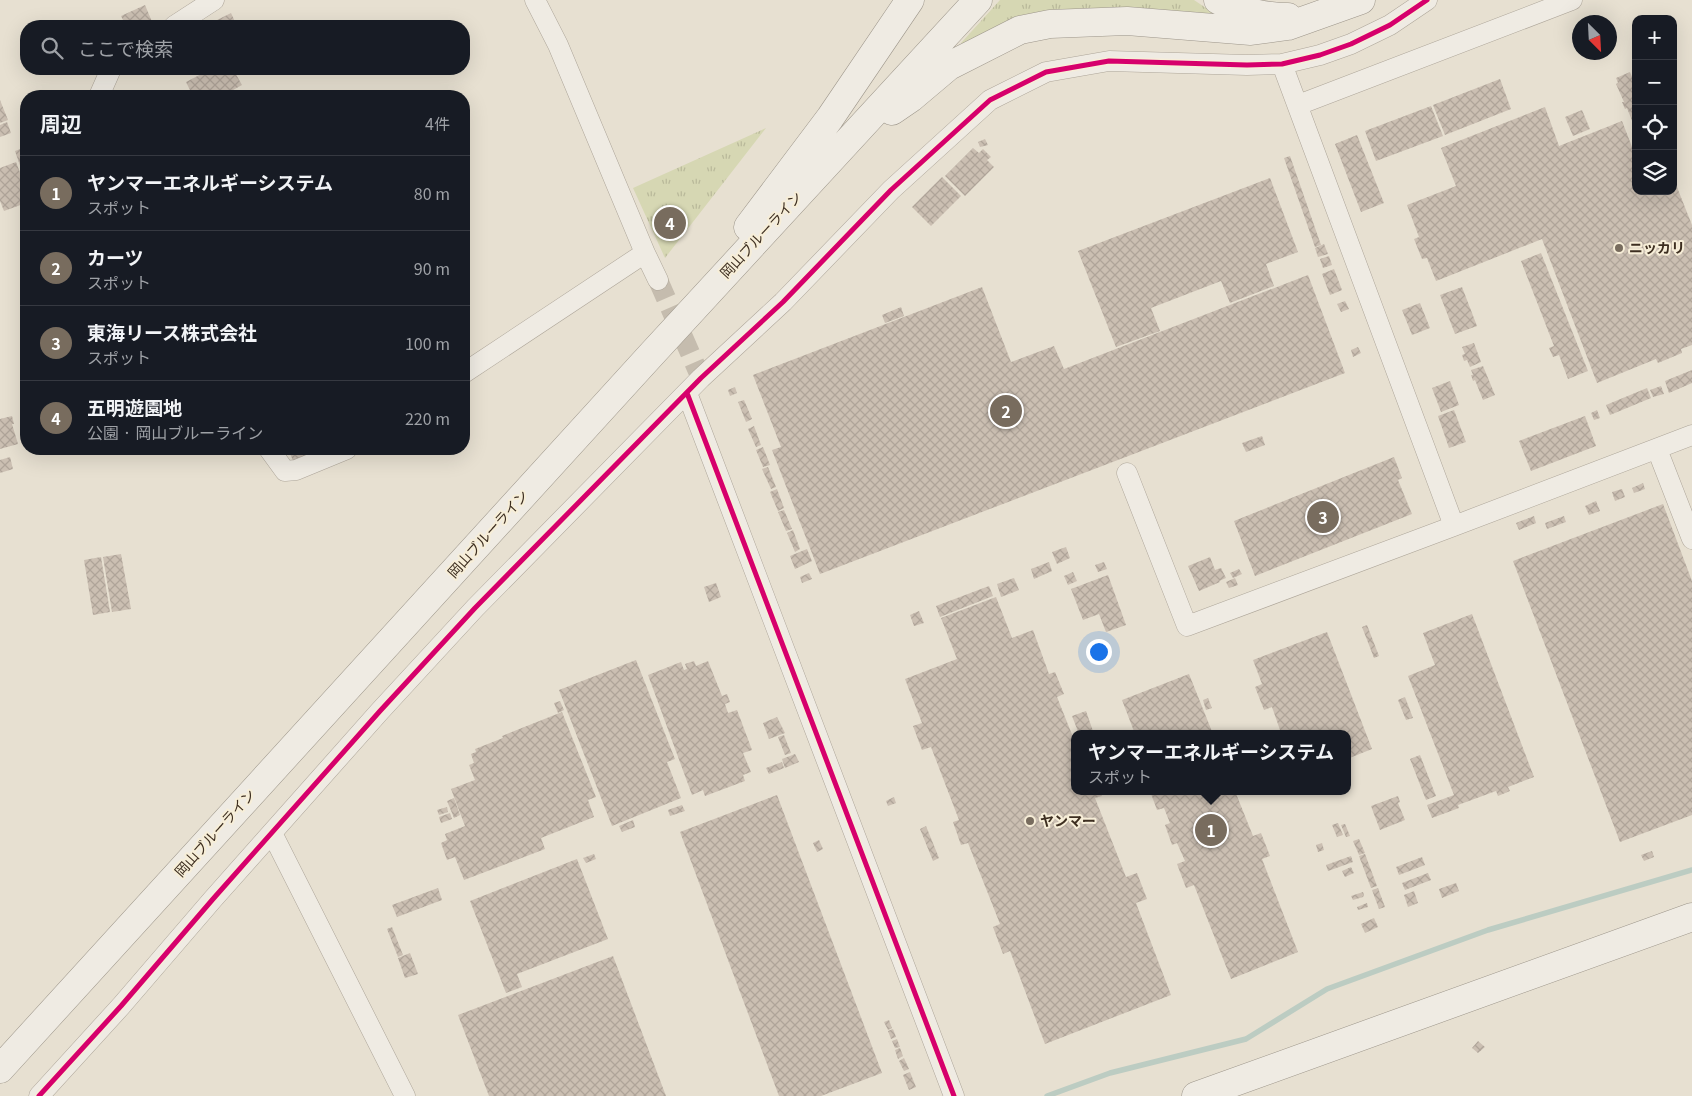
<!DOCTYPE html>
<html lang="ja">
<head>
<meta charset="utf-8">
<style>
	body { margin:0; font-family:Georgia,"Noto Sans JP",serif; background:#20242c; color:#f1f3f6 }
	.controls { position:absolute; right:15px; top:15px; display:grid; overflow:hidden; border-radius:10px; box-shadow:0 5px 20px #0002 }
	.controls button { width:45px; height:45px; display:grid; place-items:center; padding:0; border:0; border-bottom:1px solid #363941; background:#171b24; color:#f1f3f6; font:25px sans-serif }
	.compass { position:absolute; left:1572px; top:15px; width:45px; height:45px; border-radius:50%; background:#171b24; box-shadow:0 5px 20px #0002; rotate:156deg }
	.you { position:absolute; left:1098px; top:651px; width:18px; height:18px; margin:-12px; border:4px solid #fff; border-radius:50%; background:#1a73e8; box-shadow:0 0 0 8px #1a73e833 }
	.badge { display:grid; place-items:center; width:32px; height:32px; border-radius:50%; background:#786c5e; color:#fff; font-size:16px; font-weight:700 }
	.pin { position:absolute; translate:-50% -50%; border:2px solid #fff; box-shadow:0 1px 5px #0006 }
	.popup { position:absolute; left:1071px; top:730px; width:280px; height:65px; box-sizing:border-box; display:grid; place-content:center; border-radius:10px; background:#171b24; filter:drop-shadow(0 1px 4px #0005); font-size:16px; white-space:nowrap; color:#9ea1a6 }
	.popup b { font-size:19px; color:#f1f3f6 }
	.popup::after { content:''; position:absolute; left:50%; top:100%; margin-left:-10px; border:10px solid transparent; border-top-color:#171b24 }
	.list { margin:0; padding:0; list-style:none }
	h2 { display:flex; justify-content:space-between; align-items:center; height:65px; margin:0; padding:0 20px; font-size:21px }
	h2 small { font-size:16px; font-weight:400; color:#9ea1a6 }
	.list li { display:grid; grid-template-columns:32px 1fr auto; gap:15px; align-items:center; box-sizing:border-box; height:75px; padding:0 20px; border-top:1px solid #363941 }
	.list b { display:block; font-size:19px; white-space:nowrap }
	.list p { margin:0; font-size:16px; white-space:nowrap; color:#9ea1a6 }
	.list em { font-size:16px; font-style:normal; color:#9ea1a6 }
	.icon { flex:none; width:28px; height:28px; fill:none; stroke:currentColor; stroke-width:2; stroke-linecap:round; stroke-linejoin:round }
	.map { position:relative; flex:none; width:1692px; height:1096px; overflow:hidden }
	.search { position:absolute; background:#171b24; box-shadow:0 5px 20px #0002; left:20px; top:20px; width:450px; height:55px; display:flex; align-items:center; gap:12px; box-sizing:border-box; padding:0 18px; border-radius:20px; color:#9ea1a6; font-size:19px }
	.panel { position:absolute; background:#171b24; box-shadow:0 5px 20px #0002; left:20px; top:90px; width:450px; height:365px; border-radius:20px }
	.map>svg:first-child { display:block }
</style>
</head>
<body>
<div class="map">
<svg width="1692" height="1096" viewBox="0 0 1692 1096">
	<defs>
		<pattern id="grass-tufts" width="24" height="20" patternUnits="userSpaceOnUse" patternTransform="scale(1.25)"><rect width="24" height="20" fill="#d6d7b3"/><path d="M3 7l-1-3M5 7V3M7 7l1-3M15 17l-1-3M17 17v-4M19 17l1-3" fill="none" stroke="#b9b99a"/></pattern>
		<pattern id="building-cross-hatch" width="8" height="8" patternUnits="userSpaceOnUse" patternTransform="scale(1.25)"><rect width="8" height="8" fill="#cbbfb2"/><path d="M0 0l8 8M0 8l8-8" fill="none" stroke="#afa499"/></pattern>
	</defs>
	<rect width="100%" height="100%" fill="#e7e0d1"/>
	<!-- grass -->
	<path fill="url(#grass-tufts)" d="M1000 0H1194L1221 18 967 47 961 43Z
		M766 128 665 258 633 188Z"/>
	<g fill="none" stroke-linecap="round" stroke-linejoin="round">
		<!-- stream -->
		<path stroke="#bcccc2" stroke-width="5.5" d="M1047 1096 1110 1073 1246 1039 1327 989 1488 930 1692 870"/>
	</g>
	<!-- building -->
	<path fill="url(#building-cross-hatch)" d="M145 5 153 24 148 26H138L136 23 126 26 121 16Z
		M231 13 237 26H220L217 20Z
		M167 69H183L171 75Z
		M211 69H233L242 85 226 94 224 91 215 96H193L186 82Z
		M1630 72 1636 86V131L1627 108 1625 109 1622 102H1624L1616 84 1618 83 1616 78Z
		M1500 79 1511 109 1445 135 1433 105Z
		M0 100 8 120 0 123Z
		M1431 106 1443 136 1376 161 1365 131Z
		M1545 107 1559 146 1622 121 1634 152H1636V191H1673V177L1692 225V345L1681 349 1682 353 1658 363 1656 359 1597 383 1542 239 1436 281 1427 258 1422 259 1414 239 1419 237 1407 205 1456 186 1441 148Z
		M1582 110 1590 129 1573 136 1565 117Z
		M7 122 11 133 0 137V125Z
		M1357 135 1384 203 1361 212 1335 144Z
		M985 139 988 145 980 147 978 142Z
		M26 147V183L15 151Z
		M973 148 979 153 983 149 991 157 987 160 994 167 965 196 945 176Z
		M1290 156 1321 245 1315 247 1284 158Z
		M16 162 26 188V203L4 211 0 201V168Z
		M942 177 961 196 931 226 912 207Z
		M1270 178 1298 252 1266 264 1274 286 1230 303 1221 281 1151 308 1160 331 1116 347 1078 251Z
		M1324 244 1328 254 1318 257 1315 248Z
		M1541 253 1588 371 1568 379 1559 355 1553 357 1549 348 1554 346 1521 261Z
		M1329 256 1332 265 1323 268 1320 259Z
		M1334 269 1342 290 1330 295 1322 274Z
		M1308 275 1345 373 820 574 772 450 781 447 753 375 982 287 1011 362 1054 346 1064 369Z
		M1462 287 1477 326 1455 334 1440 295Z
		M1345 301 1349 309 1341 312 1337 304Z
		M1420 303 1430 328 1412 335 1402 310Z
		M901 307 904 316 885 323 882 315Z
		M1474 343 1481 362 1470 367 1467 360 1464 361 1462 355 1465 354 1462 347Z
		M1358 347 1361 353 1353 357 1351 350Z
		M1483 366 1495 395 1483 400 1475 380 1473 381 1471 375H1473L1471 370Z
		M1692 370V383L1669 393 1665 381Z
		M1450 381 1459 405 1441 412 1432 388Z
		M1661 386 1664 394 1653 397 1650 390Z
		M735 387 737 393 730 396 728 390Z
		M1647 388 1651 398 1610 415 1606 405Z
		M744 400 752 419 746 422 738 402Z
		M1454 410 1466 442 1449 448 1438 416Z
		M1597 410 1600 418 1594 420 1591 413Z
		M12 416 14 424H12L18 444 0 449V419Z
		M1585 416 1596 446 1531 471 1519 441Z
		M754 426 761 445 756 447 748 429Z
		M1262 436 1265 445 1246 452 1242 443Z
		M763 447 770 465 763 467 756 450Z
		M288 449H315L316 452 294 463Z
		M10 457 13 469 0 473V460Z
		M1394 457 1402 478 1398 480 1412 514 1255 576 1234 521Z
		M768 467 776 487 771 489 762 469Z
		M1643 483 1645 489 1634 493 1632 488Z
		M777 489 784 508 778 511 770 492Z
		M1622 489 1625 497 1615 501 1612 492Z
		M1596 501 1600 511 1589 515 1585 506Z
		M1663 504 1692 581V815L1620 842 1513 561Z
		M784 510 792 529 786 531 778 512Z
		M1534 516 1536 523 1519 530 1516 523Z
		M1564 516 1566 522 1547 529 1545 523Z
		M793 530 800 549 795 552 787 533Z
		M1066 547 1070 558 1057 564 1052 552Z
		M807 549 812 561 795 569 790 556Z
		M121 554 131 609 112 612 103 557Z
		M101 557 110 612 93 615 84 560Z
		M1210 557 1215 570 1221 568 1226 578 1219 581 1220 582 1199 591 1188 566Z
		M1049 562 1052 571 1034 579 1031 569Z
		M1104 562 1107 569 1098 572 1095 565Z
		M1239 569 1242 574 1233 578 1230 573Z
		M1073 572 1077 581 1068 585 1064 576Z
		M809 573 812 579 802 583 800 577Z
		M1108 575 1126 625 1106 632 1099 614 1083 620 1071 589Z
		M1014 578 1019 590 1001 597 997 584Z
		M1235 578 1238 585 1229 588 1226 582Z
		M716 583 721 597 709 602 704 587Z
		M989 586 993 596 940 617 936 606Z
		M996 597 1012 638 1033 630 1049 674 1055 672 1064 694 1057 697 1075 742V791H1100L1102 796 1095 798 1126 877 1137 873 1147 899 1136 903 1171 995 1045 1044 1010 951 1003 954 993 927 1000 924 968 843 961 845 953 822 959 820 931 747 922 750 913 726 922 723 905 679 957 659 941 618Z
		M919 611 924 623 914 626 910 615Z
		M1472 614 1534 777 1508 787 1510 791 1498 796 1496 791 1458 805 1459 808 1432 818 1427 805 1454 795 1408 676 1435 665 1423 633Z
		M1367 625 1379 656 1374 658 1362 627Z
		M1327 632 1372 749 1347 759V734H1271L1280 730 1272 707 1264 710 1255 687 1262 684 1253 660Z
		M636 660 675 759 667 762 681 798 612 826 559 690Z
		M694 661 696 666 708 661 722 696 727 694 730 702 725 704 728 713 737 710 752 750 743 753 751 772 743 775 745 781 705 796 703 790 692 795 648 675 681 662 684 670 687 669 685 664Z
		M1189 674 1213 734H1135L1122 700Z
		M1405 697 1413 718 1406 720 1398 700Z
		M1208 698 1212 708 1206 710 1203 700Z
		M560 701 564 710 558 713 554 703Z
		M1086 711 1094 734H1079L1072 716Z
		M562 712 596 797 588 800 594 817 541 838 545 849 464 880 455 857 447 860 441 843 447 840 445 834 465 826 451 789 475 780 469 765 474 763 471 754 476 752 475 749 503 738 502 736Z
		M777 717 785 733 769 739 763 723Z
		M784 735 791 753 785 755 778 737Z
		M795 754 799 762 785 768 782 759Z
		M1420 755 1436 796 1426 800 1410 759Z
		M782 762 784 768 769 774 766 768Z
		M1150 791H1235L1253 836 1261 833 1270 856 1262 859 1298 952 1231 979 1194 885 1186 888 1177 864 1185 861 1177 843 1172 845 1165 825 1170 823 1164 808 1157 810Z
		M777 795 882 1073 821 1096H779L680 832Z
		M1398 796 1400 802 1398 803 1405 820 1380 830 1371 806Z
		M894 797 896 803 888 806 886 801Z
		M454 798 460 815 454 818 447 801Z
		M682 805 685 811 670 816 668 810Z
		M447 807 448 812 439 815 437 810Z
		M450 813 452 819 441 823 439 817Z
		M633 820 635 827 622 832 619 826Z
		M1338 823 1343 835 1337 837 1332 825Z
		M1345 824 1350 836 1346 837 1341 825Z
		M926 826 939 858 933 861 920 829Z
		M1359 839 1365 853 1359 855 1353 841Z
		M819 840 823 849 817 852 813 843Z
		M1322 843 1324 850 1318 852 1316 845Z
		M1652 851 1654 857 1644 861 1641 855Z
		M594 854 596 859 586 863 583 858Z
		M1365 854 1377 886 1371 888 1359 856Z
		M1351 856 1353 862 1328 871 1326 865Z
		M1422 857 1425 865 1399 875 1396 867Z
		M577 859 608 939 517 974 522 987 506 993 470 901Z
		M1351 867 1354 873 1345 877 1342 871Z
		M1428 873 1431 880 1405 890 1402 883Z
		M1456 883 1459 891 1442 898 1439 889Z
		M438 888 442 900 397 917 392 905Z
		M1378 888 1385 907 1379 909 1372 890Z
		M1414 891 1418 903 1408 907 1404 895Z
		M1363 892 1364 895 1363 897 1353 900 1351 896Z
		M1367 903 1368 907 1358 910 1357 907Z
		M1374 918 1378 927 1365 933 1361 924Z
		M392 927 403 955 398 957 387 929Z
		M410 953 418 974 405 978 398 958Z
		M613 956 666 1096H489L458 1015Z
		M889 1020 892 1028 888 1030 884 1022Z
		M893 1029 896 1037 891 1039 888 1031Z
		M897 1039 900 1047 895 1048 892 1041Z
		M1478 1041 1485 1047 1478 1053 1472 1048Z
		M900 1048 903 1056 898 1059 895 1050Z
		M904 1058 909 1069 904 1071 899 1061Z
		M910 1072 916 1087 909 1090 903 1075Z"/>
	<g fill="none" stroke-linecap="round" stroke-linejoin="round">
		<!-- street-tunnel -->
		<path stroke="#c5bcae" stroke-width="20" stroke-dasharray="20 10" stroke-linecap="butt" d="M658 280 701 378"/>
		<!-- street casing -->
		<g stroke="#ada599" stroke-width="21">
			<path id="street" d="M535 0 558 45 645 253 658 280
				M174 26 214 0
				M1282 64 1454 526
				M99 96 111 69
				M1298 105 1572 0
				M464 373 645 253
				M687 393 954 1096
				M269 449 285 471 296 470 347 449
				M1657 449 1692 539
				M1127 473 1187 626 1454 526 1692 435
				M272 833 405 1096
				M39 1096 121 1006 213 899 380 711 475 608 701 378 783 302 891 190 990 100 1046 72 1109 61 1247 65 1282 64 1320 55 1351 44 1390 25 1427 0"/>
		</g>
		<!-- secondary casing -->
		<g stroke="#9c958a" stroke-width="29">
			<path id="secondary" d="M1218 0C1238 11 1265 17 1288 17
				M892 111 911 98 949 66 1020 30 1050 24 1127 21 1251 31 1288 26 1361 0
				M748 227 830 118 910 0
				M0 1069 650 356 978 0
				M1196 1096 1692 917"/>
		</g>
		<!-- street -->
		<use href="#street" stroke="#efebe3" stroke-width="20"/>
		<!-- secondary -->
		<use href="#secondary" stroke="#efebe3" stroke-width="28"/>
		<!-- cycleway casing -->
		<g stroke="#f7eed8" stroke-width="8">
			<path id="cycleway" d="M687 393 954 1096
				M39 1096 121 1006 213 899 380 711 475 608 701 378 783 302 891 190 990 100 1046 72 1109 61 1247 65 1282 64 1320 55 1351 44 1390 25 1427 0"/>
		</g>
		<!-- cycleway -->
		<use href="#cycleway" stroke="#d6006c" stroke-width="5"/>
	</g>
	<!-- markers -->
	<g fill="#786c5e" stroke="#f7eed8" stroke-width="2">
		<circle cx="1619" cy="248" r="5"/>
		<circle cx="1030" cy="821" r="5"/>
	</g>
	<g text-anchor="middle" stroke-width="4" stroke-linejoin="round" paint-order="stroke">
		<!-- street labels -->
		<g font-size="14" fill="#3d2e20" stroke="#f7eed8">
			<text transform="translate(761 235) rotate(-47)" y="5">岡山ブルーライン</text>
			<text transform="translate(488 534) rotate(-48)" y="5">岡山ブルーライン</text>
			<text transform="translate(215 833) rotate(-48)" y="5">岡山ブルーライン</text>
		</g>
		<!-- poi labels -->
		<g font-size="14" font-weight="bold" fill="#3d2e20" stroke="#f7eed8" text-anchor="start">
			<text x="1629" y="253">ニッカリ</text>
			<text x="1040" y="826">ヤンマー</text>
		</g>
	</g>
</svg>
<div class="controls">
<button>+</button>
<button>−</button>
<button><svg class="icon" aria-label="locate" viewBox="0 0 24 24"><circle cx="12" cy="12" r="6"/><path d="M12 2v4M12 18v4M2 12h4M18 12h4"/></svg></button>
<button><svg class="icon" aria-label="layers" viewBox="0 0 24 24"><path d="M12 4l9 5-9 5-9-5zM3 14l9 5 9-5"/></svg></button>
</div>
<svg class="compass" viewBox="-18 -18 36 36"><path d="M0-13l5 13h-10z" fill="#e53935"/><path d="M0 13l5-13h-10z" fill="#9ea1a6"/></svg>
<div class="you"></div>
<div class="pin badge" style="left:1211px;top:830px">1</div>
<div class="popup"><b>ヤンマーエネルギーシステム</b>スポット</div>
<div class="pin badge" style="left:1006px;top:411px">2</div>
<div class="pin badge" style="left:1323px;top:517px">3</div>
<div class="pin badge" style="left:670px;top:223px">4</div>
<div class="search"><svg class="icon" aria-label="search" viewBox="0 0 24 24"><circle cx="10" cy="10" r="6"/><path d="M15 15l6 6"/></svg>ここで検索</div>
<section class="panel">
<h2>周辺<small>4件</small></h2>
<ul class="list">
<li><span class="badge">1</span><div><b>ヤンマーエネルギーシステム</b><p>スポット</p></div><em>80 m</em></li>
<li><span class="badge">2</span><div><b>カーツ</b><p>スポット</p></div><em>90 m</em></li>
<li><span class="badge">3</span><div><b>東海リース株式会社</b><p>スポット</p></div><em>100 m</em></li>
<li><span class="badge">4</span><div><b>五明遊園地</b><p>公園 · 岡山ブルーライン</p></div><em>220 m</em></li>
</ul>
</section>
</div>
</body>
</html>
